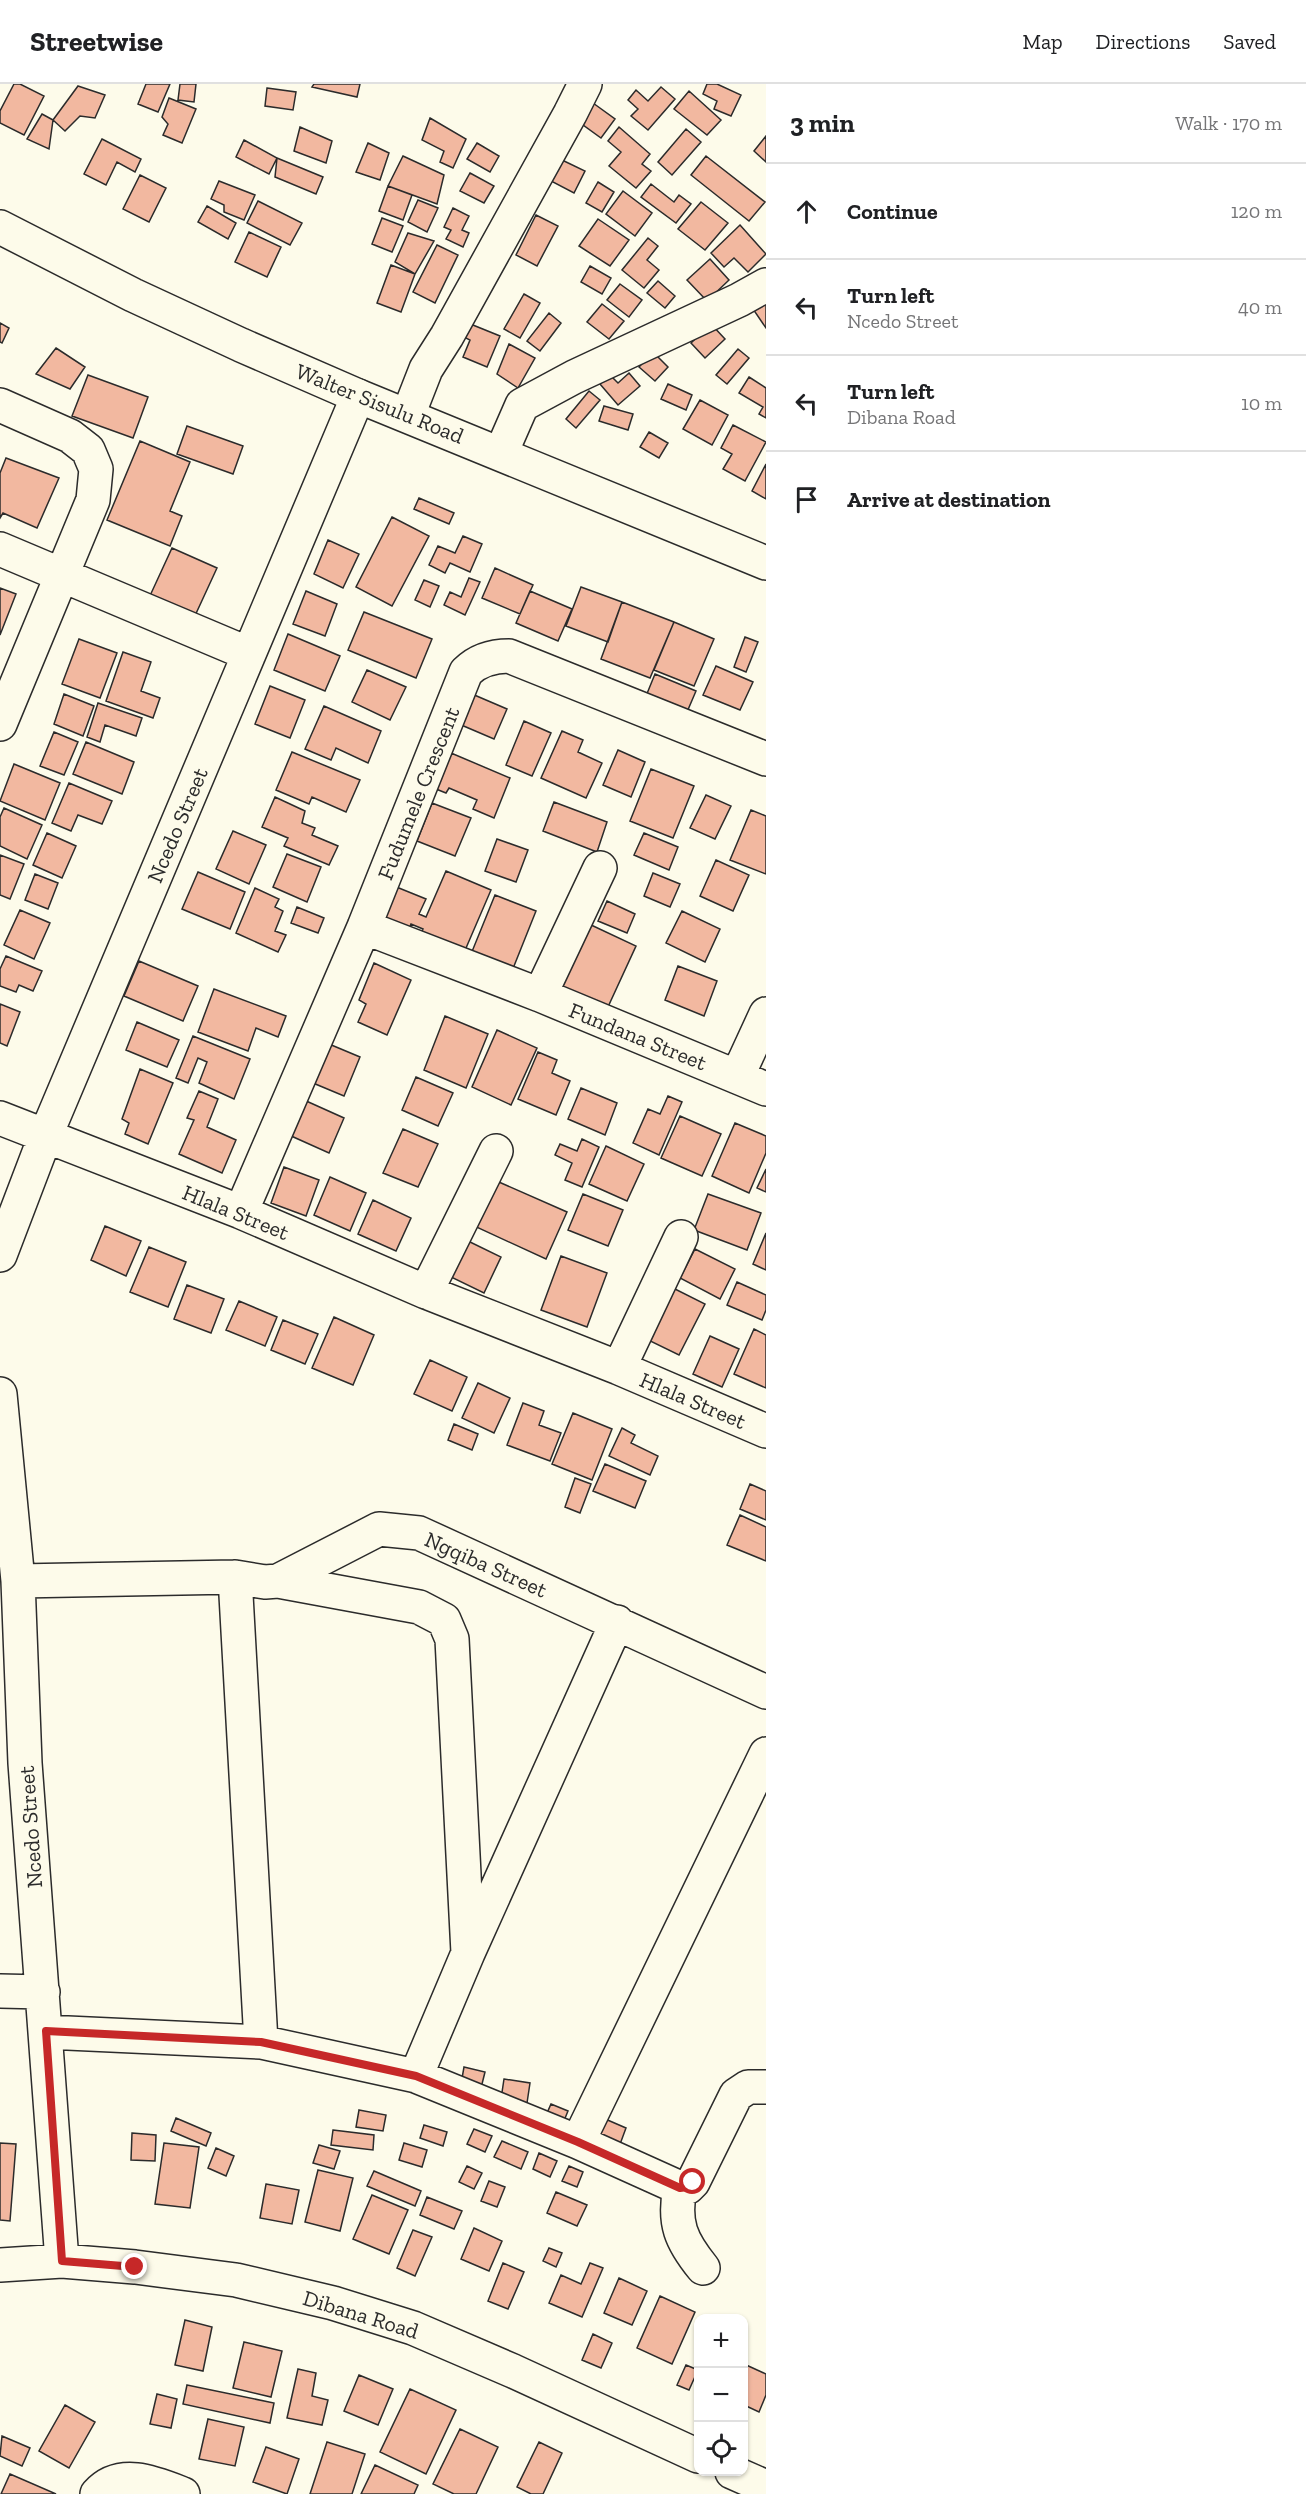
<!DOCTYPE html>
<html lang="en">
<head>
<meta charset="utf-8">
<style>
	body { margin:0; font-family:"Zilla Slab",serif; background:#f6f6f6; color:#202124 }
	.controls { position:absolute; right:18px; bottom:18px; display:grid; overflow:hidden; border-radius:12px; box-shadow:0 2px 4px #0004 }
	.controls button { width:54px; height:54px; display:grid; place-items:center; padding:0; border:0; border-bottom:2px solid #e0e0e0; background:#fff; color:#202124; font:30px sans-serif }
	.stop { position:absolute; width:18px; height:18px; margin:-14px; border:4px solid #c62828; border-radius:50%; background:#fff }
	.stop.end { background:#c62828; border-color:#fff; box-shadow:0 2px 6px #0008 }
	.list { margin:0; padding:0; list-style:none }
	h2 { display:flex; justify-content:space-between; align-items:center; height:78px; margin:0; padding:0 24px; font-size:26px }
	h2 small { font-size:20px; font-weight:400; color:#757577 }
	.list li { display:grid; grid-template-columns:39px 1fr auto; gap:18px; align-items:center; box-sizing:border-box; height:96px; padding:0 24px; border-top:2px solid #e0e0e0 }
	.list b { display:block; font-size:22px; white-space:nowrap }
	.list p { margin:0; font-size:20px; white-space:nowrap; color:#757577 }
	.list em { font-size:20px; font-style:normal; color:#757577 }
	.icon { flex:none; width:33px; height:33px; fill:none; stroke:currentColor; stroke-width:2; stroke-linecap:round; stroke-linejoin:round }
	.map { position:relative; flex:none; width:766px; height:2410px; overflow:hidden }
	header { display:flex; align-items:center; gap:36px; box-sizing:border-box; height:84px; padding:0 30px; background:#fff; border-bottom:2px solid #e0e0e0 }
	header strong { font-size:28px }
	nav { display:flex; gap:33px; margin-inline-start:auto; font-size:21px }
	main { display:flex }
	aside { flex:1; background:#fff }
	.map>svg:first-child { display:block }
</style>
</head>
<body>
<header>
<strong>Streetwise</strong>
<nav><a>Map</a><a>Directions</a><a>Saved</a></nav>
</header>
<main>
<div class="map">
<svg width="766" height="2410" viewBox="0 0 766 2410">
	<rect width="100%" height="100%" fill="#fdfbea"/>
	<!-- building -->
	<path fill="#f2b8a0" stroke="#2b2b2b" stroke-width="1.5" d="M14 0H20L44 12 24 51 0 39V27Z
		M146 0H170L158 28 138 20Z
		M180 0H196L194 18 178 16Z
		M314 0H360L357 13 312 3Z
		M707 0H717L741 11 731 32 714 25 717 17 703 10Z
		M78 2 105 11 95 34 80 32 65 47 53 36Z
		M661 3 675 15 648 46 631 32 638 25 628 16 636 6 648 17Z
		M267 4 296 8 293 26 265 22Z
		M689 7 721 36 707 51 674 25Z
		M169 14 196 25 182 59 163 51 168 40 162 33Z
		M593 19 615 35 601 54 579 38Z
		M42 30 53 36 49 65 27 55Z
		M430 34 466 55 453 84 440 78 444 67 422 56Z
		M300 43 332 57 326 79 294 67Z
		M619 43 650 70 642 80 651 87 636 104 609 82 621 68 608 57Z
		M686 45 701 58 672 91 658 78Z
		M766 52V78L754 67Z
		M102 55 141 75 135 88 117 78 106 101 84 90Z
		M244 56 277 74 269 90 236 73Z
		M368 59 389 69 380 96 356 88Z
		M477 59 499 72 490 88 467 75Z
		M403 72 444 91 437 120 388 102Z
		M706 72 765 118 749 137 691 91Z
		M277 74 323 93 316 110 275 93Z
		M562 76 585 87 574 109 551 97Z
		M470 89 494 102 484 119 460 107Z
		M140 91 166 104 149 138 123 125Z
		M219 97 255 111 244 136 224 128V121L211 115Z
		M598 98 614 108 602 128 586 119Z
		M651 100 674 118 679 111 691 120 676 139 641 113Z
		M388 102 412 111 403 136 379 127Z
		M623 107 652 129 635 152 606 130Z
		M418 116 438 124 427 148 408 138Z
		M258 117 302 139 290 161 247 139Z
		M701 118 728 139 705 166 678 145Z
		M207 122 236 139 228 155 198 138Z
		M453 124 469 132 462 146 469 149 463 163 446 155 451 146 444 143Z
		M536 131 558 142 537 182 516 171Z
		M382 134 403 142 392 168 372 160Z
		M598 135 629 156 610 182 579 162Z
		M740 141 766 170 748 188 734 174 724 183 711 169Z
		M249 148 281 163 267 193 235 178Z
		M408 149 434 157 415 190 395 178Z
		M648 154 658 162 647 176 659 186 644 204 622 186Z
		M437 161 458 171 435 219 413 208Z
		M710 175 729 196 707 217 687 196Z
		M391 181 415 190 401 228 377 219Z
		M590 182 611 194 602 210 581 198Z
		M658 197 675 212 665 224 647 209Z
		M620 200 642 216 629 233 607 216Z
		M524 210 540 219 520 254 504 245Z
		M766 216V244L753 225Z
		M602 220 624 237 609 255 587 238Z
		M549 229 561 239 540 267 527 257Z
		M463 237 500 252 487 283 463 273 470 256 458 250Z
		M0 239 9 244 2 259 0 258Z
		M711 240 725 255 705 274 691 259Z
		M509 260 535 274 518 304 497 290Z
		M56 264 85 283 70 305 36 290Z
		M738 265 749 274 727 300 716 291Z
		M653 268 668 283 655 297 639 283Z
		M629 289 640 302 618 321 600 300 610 291 618 299Z
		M88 291 148 313 133 354 72 332Z
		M749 293 766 304V334L759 330 763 323 739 309Z
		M668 300 692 311 686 326 661 315Z
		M589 307 600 316 576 344 566 335Z
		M700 316 728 331 712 361 683 345Z
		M604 322 633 330 628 346 599 337Z
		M733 341 766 358 745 397 723 385 732 370 721 364Z
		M187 342 243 362 233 390 177 370Z
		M649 348 668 359 659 374 640 363Z
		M140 357 190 378 170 427 182 432 170 462 107 436Z
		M6 374 59 394 37 444 3 429 0 434V389Z
		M766 380V415L752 407Z
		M419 414 454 429 449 440 414 425Z
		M392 433 429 452 392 522 356 503Z
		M463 452 482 460 470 488 450 479 445 489 429 481 438 462 455 469Z
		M328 456 359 470 343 504 314 490Z
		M172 464 217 484 193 536 148 516Z
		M495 484 533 501 520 530 482 514Z
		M469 494 480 498 465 531 444 521 450 508 461 513Z
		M424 496 439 502 430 523 415 516Z
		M581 503 622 518 608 558 566 542Z
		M0 504 16 510 0 551Z
		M306 507 337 520 325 552 293 540Z
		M530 507 572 525 558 557 516 539Z
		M622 518 674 538 650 594 601 575Z
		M364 528 432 555 416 594 348 566Z
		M674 538 714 555 694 602 654 586Z
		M288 550 340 572 325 607 274 586Z
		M745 553 758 558 746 588 734 583Z
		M79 555 117 569 100 614 62 600Z
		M123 568 151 578 141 607 160 614 153 634 106 617Z
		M716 582 753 598 740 626 703 611Z
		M367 586 406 603 390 636 352 618Z
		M655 590 696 607 687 628 646 612Z
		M270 602 305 616 290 654 255 640Z
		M64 610 94 622 83 652 54 640Z
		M472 610 507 625 494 655 459 640Z
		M98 619 142 634 136 652 105 641 100 658 87 653Z
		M324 622 381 647 368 679 336 664 331 676 305 665Z
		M524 637 551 649 532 692 506 681Z
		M562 647 583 656 578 668 602 679 586 714 541 694Z
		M54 648 78 658 64 691 40 682Z
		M86 658 134 678 122 710 73 690Z
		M618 666 645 678 631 713 603 701Z
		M292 668 360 696 346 728 312 713 309 720 276 706Z
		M451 669 510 694 494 734 473 725 477 716 449 704 446 709 436 705Z
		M14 680 60 699 45 736 0 717Z
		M651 685 694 702 673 754 630 737Z
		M69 699 112 717 102 740 78 731 71 747 52 739Z
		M706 711 731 722 715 755 690 744Z
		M275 713 305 727 302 739 315 744 312 751 338 762 329 781 284 762 288 754 262 743Z
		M554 718 607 738 597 768 543 747Z
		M432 719 471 734 455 772 417 757Z
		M4 724 42 741 27 775 0 762V733Z
		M751 726 766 732V790L730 776Z
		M233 747 266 761 249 800 216 785Z
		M47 749 76 762 62 794 33 781Z
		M644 749 678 763 669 786 634 771Z
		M497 755 528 766 516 798 485 787Z
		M287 770 321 783 307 818 273 803Z
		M0 771 24 780 10 815 0 811Z
		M716 776 749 791 733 827 700 812Z
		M446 787 491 806 463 871 420 852 423 845 411 840 409 845 381 832 394 802 426 815 419 830 426 833Z
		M198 788 245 808 230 845 182 825Z
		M653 789 680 800 670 823 644 812Z
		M35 790 58 799 48 825 25 816Z
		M255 804 279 815 275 823 283 827 275 847 286 851 278 868 236 849Z
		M495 811 536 827 512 887 471 870Z
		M607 817 635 830 627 849 598 837Z
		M297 823 324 834 318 849 291 839Z
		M20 826 50 839 34 875 4 861Z
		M682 827 720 845 705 878 666 859Z
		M589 840 636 862 607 925 560 904Z
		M6 872 42 887 33 907 19 901 16 908 0 902V885Z
		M139 877 198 902 183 937 124 912Z
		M374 879 411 896 387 951 358 938 366 920 359 916Z
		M678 882 717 897 704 932 665 916Z
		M214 905 286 932 278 953 256 944 248 967 198 948Z
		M0 920 20 928 7 962 0 959Z
		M445 932 488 950 466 1004 424 986Z
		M137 938 179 956 167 983 126 966Z
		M497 946 537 964 511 1021 472 1003Z
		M193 952 250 975 234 1015 199 999 207 978 198 974 188 999 176 994Z
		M329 960 360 973 344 1012 313 999Z
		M538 968 557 976 552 989 570 997 556 1031 518 1015Z
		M140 985 173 999 148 1060 125 1050 129 1039 122 1035Z
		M416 993 453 1009 438 1042 402 1026Z
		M581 1004 617 1019 605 1051 568 1035Z
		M199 1007 218 1015 207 1043 236 1056 222 1089 179 1070 194 1036 187 1034Z
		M668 1012 682 1018 659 1071 633 1059 648 1025 660 1030Z
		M304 1016 344 1034 329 1069 289 1051Z
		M680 1032 721 1050 702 1092 661 1074Z
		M735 1039 766 1052V1069L749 1109 712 1092Z
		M403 1045 438 1060 418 1103 383 1089Z
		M582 1055 599 1063 582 1103 565 1096 572 1079 555 1071 560 1060 577 1067Z
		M606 1062 644 1080 627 1117 589 1100Z
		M284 1083 319 1096 306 1132 271 1119Z
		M766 1085V1108L757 1104Z
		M330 1093 366 1109 350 1147 314 1131Z
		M492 1095 567 1128 546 1175 472 1141Z
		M583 1110 623 1126 608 1162 568 1146Z
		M708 1110 761 1129 747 1166 694 1146Z
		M373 1116 411 1134 396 1167 358 1150Z
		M105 1142 141 1157 126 1192 91 1176Z
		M766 1149V1186L753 1180Z
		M468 1157 501 1173 484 1209 451 1193Z
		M149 1163 186 1178 168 1223 130 1208Z
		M695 1165 735 1185 720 1215 680 1194Z
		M561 1172 607 1189 587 1243 541 1226Z
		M737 1198 766 1211V1226L762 1236 727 1221Z
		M187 1201 224 1215 211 1249 174 1235Z
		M669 1202 705 1220 679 1271 644 1254Z
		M239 1217 277 1233 265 1262 226 1246Z
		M334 1233 374 1251 353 1301 312 1284Z
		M283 1236 318 1250 305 1280 271 1266Z
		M754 1245 766 1251V1304L734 1290Z
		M710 1252 739 1265 722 1303 693 1290Z
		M430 1276 467 1293 452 1327 414 1310Z
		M478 1299 510 1314 494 1349 462 1334Z
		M523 1319 544 1327 539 1341 561 1349 550 1377 507 1361Z
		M573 1329 612 1345 592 1396 552 1380Z
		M454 1340 478 1350 472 1366 448 1356Z
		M622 1344 635 1351 631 1359 658 1372 650 1391 609 1372Z
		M605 1380 646 1397 635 1424 593 1407Z
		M575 1394 591 1400 580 1429 565 1423Z
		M750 1400 766 1407V1436L740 1425Z
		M740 1431 766 1443V1477L727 1461Z
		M464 1983 485 1988 481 2004 461 2000Z
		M504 1995 530 1999 527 2019 501 2015Z
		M551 2020 568 2027 561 2044 544 2036Z
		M359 2026 386 2031 383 2047 356 2043Z
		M596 2031 626 2044 619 2063 588 2049Z
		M176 2034 211 2049 206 2062 171 2047Z
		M424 2041 447 2048 443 2062 420 2054Z
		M474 2045 492 2052 485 2068 467 2060Z
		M333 2046 374 2051 373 2066 331 2061Z
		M132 2049 156 2051 155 2077 131 2076Z
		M502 2057 528 2068 521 2085 494 2073Z
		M0 2059 16 2060 10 2137 0 2136Z
		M164 2059 199 2063 190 2124 155 2120Z
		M404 2059 427 2066 422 2083 399 2076Z
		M319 2061 340 2067 334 2085 313 2079Z
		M216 2064 234 2072 226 2092 208 2084Z
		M539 2069 557 2077 550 2093 533 2085Z
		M467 2082 482 2089 474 2105 459 2098Z
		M569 2082 583 2088 577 2103 562 2097Z
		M318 2086 353 2094 340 2147 305 2138Z
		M374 2087 421 2107 415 2122 367 2102Z
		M489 2097 505 2103 497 2123 481 2117Z
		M266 2100 299 2106 292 2140 260 2134Z
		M556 2108 587 2121 577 2142 547 2129Z
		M372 2111 408 2126 389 2170 353 2155Z
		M427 2113 462 2127 454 2145 420 2131Z
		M474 2144 502 2157 489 2187 461 2175Z
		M413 2146 432 2153 415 2192 397 2184Z
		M549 2164 562 2169 556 2183 543 2177Z
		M503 2179 524 2188 508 2225 488 2217Z
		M590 2179 603 2184 582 2233 549 2219 561 2191 581 2200Z
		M619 2194 647 2207 632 2241 604 2229Z
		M660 2212 695 2228 672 2280 637 2264Z
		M185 2236 212 2243 203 2287 175 2281Z
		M593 2250 612 2259 601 2284 582 2276Z
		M244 2258 282 2267 271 2313 233 2304Z
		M744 2280 766 2290V2311L759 2328 744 2321Z
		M686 2281 698 2286 689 2306 677 2301Z
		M298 2285 316 2289 312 2312 328 2316 322 2341 287 2334Z
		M359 2291 393 2305 378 2341 344 2327Z
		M187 2301 274 2319 270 2339 183 2320Z
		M410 2305 456 2326 426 2390 380 2368Z
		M157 2310 177 2315 171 2344 150 2340Z
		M65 2321 95 2338 69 2384 39 2367Z
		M208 2335 244 2343 235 2382 199 2375Z
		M460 2345 498 2363 476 2410H454L433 2400Z
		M2 2352 30 2364 22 2382 0 2372Z
		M327 2358 365 2370 352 2410H310Z
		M539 2358 562 2369 543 2410H531L517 2403Z
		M266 2363 299 2375 287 2410 253 2398Z
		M375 2381 418 2401 414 2410H361Z
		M10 2390 56 2410H1Z"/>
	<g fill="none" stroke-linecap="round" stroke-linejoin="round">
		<!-- minor casing -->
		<g stroke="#2b2b2b" stroke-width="36">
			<path id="minor" d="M0 321 70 352 88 366 96 385 93 416 0 640
				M408 331 426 285 447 252 570 30 585 0
				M501 369 522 321 574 293 739 216 766 201
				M0 465 249 570
				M364 843 540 911 766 1005
				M540 911 600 784
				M737 993 766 930
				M0 1034 241 1128 426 1208 619 1284 766 1347
				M241 1128 364 843 466 588C478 576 492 572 509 572L766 675
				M0 1171 45 1053 358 312
				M426 1208 496 1067
				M619 1284 681 1153
				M0 1310 18 1497 25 1679 62 2177
				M235 1493 261 1958
				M18 1497 235 1493 265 1498 278 1497 379 1445 419 1449 766 1608
				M278 1497 419 1523 444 1536 452 1555 468 1869
				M0 1907 43 1908
				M46 1948 261 1958 416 1992 578 2058 680 2104 688 2103 693 2098 736 2011 748 2003H766
				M416 1992 468 1869 617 1538
				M578 2058 766 1670
				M680 2104C673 2139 681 2157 703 2184
				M0 2181 62 2177 135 2183 236 2196 333 2219 413 2244 513 2287 698 2372
				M732 2388 766 2403
				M97 2410C120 2384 155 2399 183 2410"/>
		</g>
		<!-- tertiary casing -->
		<g stroke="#2b2b2b" stroke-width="36">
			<path id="tertiary" d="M0 143 133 211 241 261 358 312 766 479"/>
		</g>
		<!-- minor -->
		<use href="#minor" stroke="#fdfbea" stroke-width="33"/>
		<!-- tertiary -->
		<use href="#tertiary" stroke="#fdfbea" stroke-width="33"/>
	</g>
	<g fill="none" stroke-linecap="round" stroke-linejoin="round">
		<!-- route -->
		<path stroke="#c62828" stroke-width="8" d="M135 2183 62 2177 46 1947 261 1958 416 1992 578 2058 680 2104 688 2103 693 2098"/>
	</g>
	<g text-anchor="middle" stroke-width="4.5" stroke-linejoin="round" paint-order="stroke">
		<!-- street labels -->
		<g font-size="22" fill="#2b2b2b" stroke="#fdfbea">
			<text transform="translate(380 319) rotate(22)" y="8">Walter Sisulu Road</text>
			<text transform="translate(418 709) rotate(-68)" y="8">Fudumele Crescent</text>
			<text transform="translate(177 741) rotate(-67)" y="8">Ncedo Street</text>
			<text transform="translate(638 952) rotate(22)" y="8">Fundana Street</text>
			<text transform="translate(236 1128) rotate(22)" y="8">Hlala Street</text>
			<text transform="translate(693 1316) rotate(23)" y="8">Hlala Street</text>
			<text transform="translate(486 1480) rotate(24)" y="8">Ngqiba Street</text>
			<text transform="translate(30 1743) rotate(-94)" y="8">Ncedo Street</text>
			<text transform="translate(361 2230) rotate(17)" y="8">Dibana Road</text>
		</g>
	</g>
</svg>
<div class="controls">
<button>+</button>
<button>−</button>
<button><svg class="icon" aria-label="locate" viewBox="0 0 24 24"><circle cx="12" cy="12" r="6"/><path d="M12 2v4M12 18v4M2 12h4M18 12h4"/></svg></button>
</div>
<div class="stop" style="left:693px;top:2098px"></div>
<div class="stop end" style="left:135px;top:2183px"></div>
</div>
<aside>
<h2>3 min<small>Walk · 170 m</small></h2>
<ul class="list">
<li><svg class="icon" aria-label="ahead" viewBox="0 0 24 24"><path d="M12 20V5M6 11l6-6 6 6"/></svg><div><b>Continue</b></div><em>120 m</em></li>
<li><svg class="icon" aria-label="left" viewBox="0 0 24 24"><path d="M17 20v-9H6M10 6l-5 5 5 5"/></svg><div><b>Turn left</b><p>Ncedo Street</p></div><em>40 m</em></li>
<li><svg class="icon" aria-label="left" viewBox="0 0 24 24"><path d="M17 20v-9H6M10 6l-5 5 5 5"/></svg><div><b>Turn left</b><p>Dibana Road</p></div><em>10 m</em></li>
<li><svg class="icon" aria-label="arrive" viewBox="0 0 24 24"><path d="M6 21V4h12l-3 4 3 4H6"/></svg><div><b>Arrive at destination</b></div></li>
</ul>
</aside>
</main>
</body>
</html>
